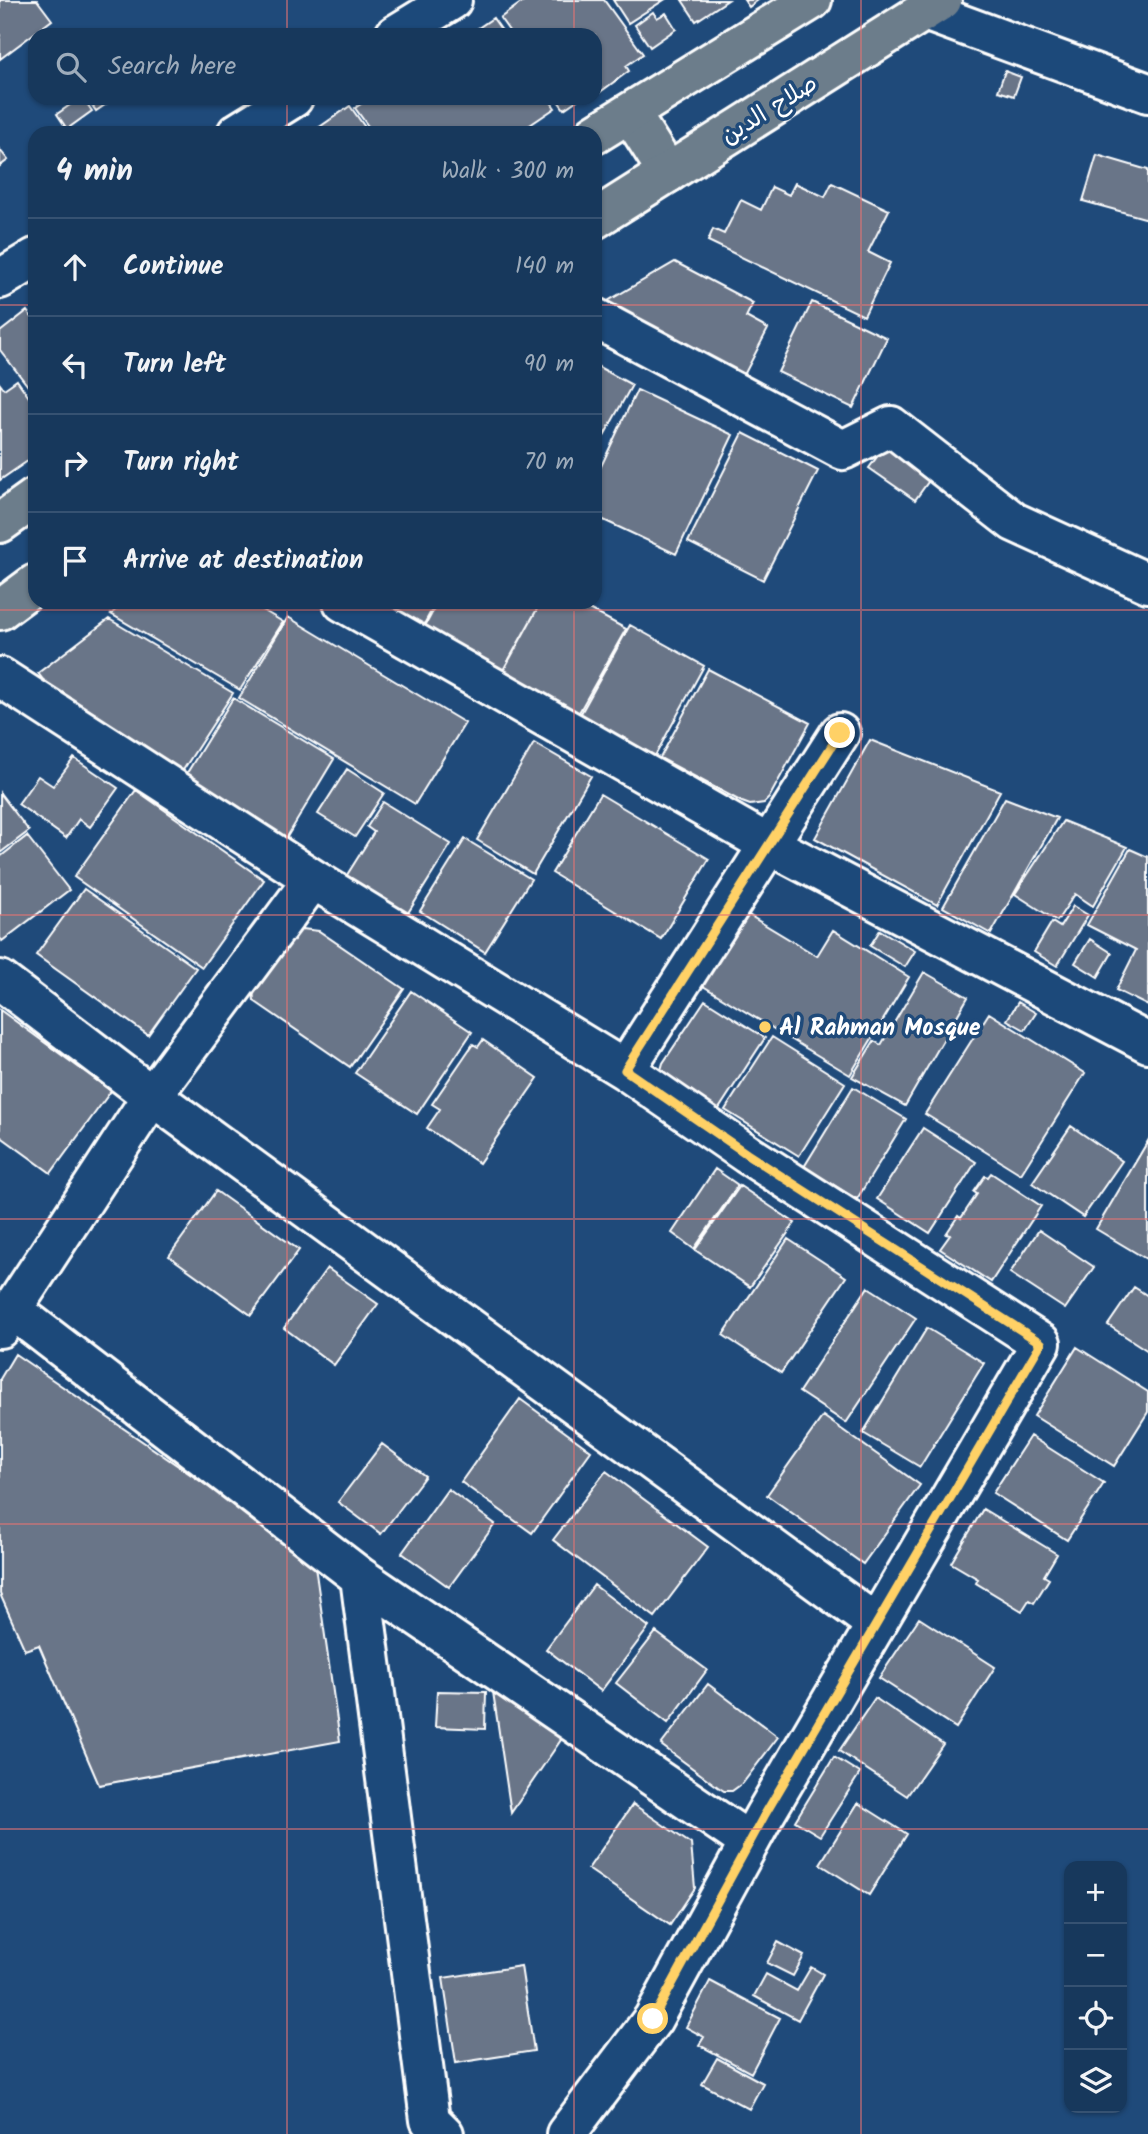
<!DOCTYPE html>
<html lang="en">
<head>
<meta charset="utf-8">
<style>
	body { margin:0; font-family:Kalam,"Playpen Sans Arabic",sans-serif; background:#203f62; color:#f1f3f6 }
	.controls { position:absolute; right:21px; bottom:21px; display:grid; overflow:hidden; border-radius:14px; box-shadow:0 2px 5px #0004 }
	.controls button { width:63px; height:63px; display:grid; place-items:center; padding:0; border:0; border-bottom:2px solid #365272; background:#17385c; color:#f1f3f6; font:35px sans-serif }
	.stop { position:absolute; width:21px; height:21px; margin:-16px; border:5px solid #ffd166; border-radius:50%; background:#fff }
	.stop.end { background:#ffd166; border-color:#fff; box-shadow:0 2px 7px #0008 }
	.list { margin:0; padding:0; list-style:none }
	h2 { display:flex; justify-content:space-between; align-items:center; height:91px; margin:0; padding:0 28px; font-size:30px }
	h2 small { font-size:23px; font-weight:400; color:#9eacbb }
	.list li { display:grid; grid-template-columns:46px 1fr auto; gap:21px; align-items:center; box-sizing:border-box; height:98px; padding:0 28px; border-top:2px solid #365272 }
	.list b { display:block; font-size:26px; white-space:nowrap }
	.list em { font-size:23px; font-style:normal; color:#9eacbb }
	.icon { flex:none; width:38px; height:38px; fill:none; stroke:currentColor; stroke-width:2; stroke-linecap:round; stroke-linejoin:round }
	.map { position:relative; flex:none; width:1148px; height:2134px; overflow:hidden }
	.search { position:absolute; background:#17385c; box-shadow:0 2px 5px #0004; left:28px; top:28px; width:574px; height:77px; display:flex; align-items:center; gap:18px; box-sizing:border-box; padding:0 24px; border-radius:21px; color:#9eacbb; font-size:26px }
	.panel { position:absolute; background:#17385c; box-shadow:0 2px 5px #0004; left:28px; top:126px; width:574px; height:483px; border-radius:21px }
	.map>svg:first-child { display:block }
</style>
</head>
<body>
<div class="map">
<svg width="1148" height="2134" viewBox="0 0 1148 2134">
	<rect width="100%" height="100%" fill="#1f4a7a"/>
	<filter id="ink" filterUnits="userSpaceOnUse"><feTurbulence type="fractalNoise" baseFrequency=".0143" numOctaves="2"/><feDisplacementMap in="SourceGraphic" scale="14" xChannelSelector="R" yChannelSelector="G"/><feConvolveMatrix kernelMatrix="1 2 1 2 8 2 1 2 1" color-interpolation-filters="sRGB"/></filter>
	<g filter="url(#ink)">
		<!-- building -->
		<path fill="#697488" stroke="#fff" stroke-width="2" d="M0 0H37L52 20 0 59Z
			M525 0H604L643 54 626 66 629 71 596 95 595 35H512L500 18Z
			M613 0H664L628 23Z
			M682 0H728L696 21Z
			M744 0H758L749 7Z
			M653 12 657 18 666 13 676 29 650 47 635 25Z
			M493 18 505 35H468Z
			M1005 71 1021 77 1014 96 998 91Z
			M80 98H83L92 111 67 129 57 114Z
			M87 98H115L96 111Z
			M370 98H548L555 108 518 133H373L355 108Z
			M556 98H580L564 109Z
			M350 106 369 133H311Z
			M0 150 8 160 0 166Z
			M1097 155 1148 170V219L1083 201Z
			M795 183 825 197 832 183 889 210 868 252 890 263 864 316 708 241 713 229 724 234 741 200 761 210 772 187 789 195Z
			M675 262 753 303 746 317 768 329 742 379 601 305Z
			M812 302 887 338 853 408 778 372Z
			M27 311 35 321V395L0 350V332Z
			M595 365 632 385 595 452Z
			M17 380 35 406V456L0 480V384L4 389Z
			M637 390 733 435 676 554 595 516V479Z
			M743 433 818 471 763 580 688 542Z
			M887 443 933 475 915 500 869 468Z
			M125 602H249L283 622 240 690 111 614Z
			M371 602H436L421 630Z
			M438 602H541L502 672 424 628Z
			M541 602H576L626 629 577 716 501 675Z
			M288 617 465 723 415 804 239 698Z
			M109 619 233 693 178 778 62 705 38 673Z
			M630 625 704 666 655 756 580 715Z
			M708 669 810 723 769 798 764 803 750 805 742 802 660 758Z
			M233 698 334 759 284 842 182 781Z
			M870 740 1000 791 937 905 815 838Z
			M534 743 591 776 533 874 477 840Z
			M74 758 118 788 90 827 79 819 66 838 18 804 38 776 53 786Z
			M347 769 384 793 355 837 318 814Z
			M136 790 264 880 202 967 74 877Z
			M0 793 29 831 0 853Z
			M600 794 709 859 661 939 552 873Z
			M1005 798 1057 818 991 934 943 907Z
			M383 802 451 844 401 924 340 886 374 832 367 827Z
			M1063 821 1127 847 1093 906 1075 894 1057 921 1015 894Z
			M27 836 69 890 2 941 0 938V857Z
			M465 839 531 879 485 952 420 911Z
			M1130 849 1148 857V1006L1116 990 1136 950 1087 925Z
			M84 889 196 968 148 1035 36 955Z
			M1073 906 1088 915 1057 966 1034 952 1052 922 1060 927Z
			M747 914 817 956 833 930 909 977 850 1075 703 986Z
			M302 929 319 931 404 989 350 1067 254 1001 253 987 293 932Z
			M880 930 915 951 905 967 870 946Z
			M1090 939 1112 953 1098 977 1075 963Z
			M924 972 968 997 905 1106 852 1077 874 1041 881 1045Z
			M411 991 472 1032 417 1114 355 1073Z
			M705 1000 765 1038 713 1118 659 1077 663 1063Z
			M1018 1002 1036 1013 1025 1030 1007 1020Z
			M0 1010 111 1091 51 1173 0 1136Z
			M989 1013 1085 1073 1021 1174 925 1114Z
			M772 1037 845 1083 799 1156 725 1110Z
			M483 1040 538 1078 479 1163 427 1128 440 1109 432 1104 473 1044 478 1047Z
			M853 1087 906 1119 857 1199 804 1167Z
			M1071 1126 1122 1161 1083 1217 1032 1183Z
			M923 1128 976 1162 930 1233 877 1199Z
			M1148 1141V1260L1096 1229Z
			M715 1169 738 1185 694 1249 672 1233Z
			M991 1173 1041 1206 991 1282 940 1249 950 1235 946 1234 958 1216 961 1218 977 1194 974 1192 985 1176 988 1177Z
			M740 1186 795 1223 750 1287 695 1250Z
			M216 1191 299 1250 251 1315 169 1256Z
			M1039 1230 1094 1267 1065 1309 1010 1273Z
			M788 1239 846 1277 781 1373 723 1335Z
			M327 1268 378 1304 334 1365 284 1328Z
			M868 1287 916 1318 846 1423 799 1392Z
			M1134 1287 1148 1296V1351L1108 1325Z
			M927 1328 984 1363 920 1467 863 1433Z
			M1077 1347 1148 1392V1412L1114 1466 1034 1416Z
			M15 1354 314 1559 340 1741 99 1785 39 1645 25 1650 0 1594V1379Z
			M520 1399 591 1451 532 1533 461 1482Z
			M823 1416 920 1485 863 1564 767 1495Z
			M1030 1436 1104 1483 1067 1540 993 1493Z
			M382 1444 425 1476 381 1534 338 1502Z
			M606 1471 708 1547 655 1617 553 1540Z
			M448 1489 495 1524 449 1587 402 1553Z
			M983 1509 1057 1554 1044 1576 1049 1579 1034 1603 1029 1600 1022 1611 976 1583 978 1579 951 1563Z
			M594 1585 649 1627 601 1691 546 1649Z
			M919 1618 995 1667 956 1728 879 1678Z
			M656 1632 707 1670 668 1723 616 1683Z
			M708 1684 778 1737 743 1783 732 1791H724L718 1787 661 1745Z
			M492 1685 565 1734 511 1813Z
			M437 1691 486 1692 485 1729 435 1727Z
			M875 1698 943 1744 907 1796 839 1751Z
			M834 1757 860 1773 820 1836 795 1821Z
			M858 1803 907 1834 869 1895 820 1864Z
			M633 1804 691 1844 695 1888 670 1925 588 1869Z
			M778 1942 804 1956 793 1976 767 1963Z
			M521 1966 534 2051 456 2063 443 1978Z
			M811 1967 823 1974 798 2020 754 1996 766 1974 797 1991Z
			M710 1981 780 2018 751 2073 699 2045 704 2037 686 2027Z
			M717 2058 763 2083 749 2109 702 2084Z"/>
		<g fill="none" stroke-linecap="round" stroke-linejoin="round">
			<!-- minor casing -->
			<g stroke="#fff" stroke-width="44">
				<path id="minor" d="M925 11 1148 93
					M395 35 452 0
					M237 133 293 98
					M0 279 35 258
					M595 318 843 450 891 426 1014 522 1148 583
					M343 602 768 844 1148 1043
					M0 677 313 879 625 1070 747 1154 1041 1343 764 1816 653 2019 566 2134
					M0 980 152 1096 876 1624
					M625 1070 840 733
					M13 1310 360 1577 749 1842
					M0 1328 152 1096 313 879
					M360 1577 430 2120 444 2134"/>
			</g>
			<!-- major casing -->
			<g stroke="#fff" stroke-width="44">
				<path id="major" d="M630 113 668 173"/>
			</g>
			<!-- highway casing -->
			<g stroke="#fff" stroke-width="44">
				<path id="highway" d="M595 134 812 0
					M595 219 942 0
					M0 523 35 498
					M0 610 35 584"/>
			</g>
			<!-- minor -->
			<use href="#minor" stroke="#1f4a7a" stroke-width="38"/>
			<!-- major -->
			<use href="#major" stroke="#6c7d8b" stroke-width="38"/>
			<!-- highway -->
			<use href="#highway" stroke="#6c7d8b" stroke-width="38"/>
		</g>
	</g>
	<g fill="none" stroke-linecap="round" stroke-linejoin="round" filter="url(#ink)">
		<!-- route -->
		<path stroke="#ffd166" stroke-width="9" d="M653 2019 764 1816 1041 1343 747 1154 625 1070 840 733"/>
	</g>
	<!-- grid -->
	<path fill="none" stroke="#e47373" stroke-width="2" stroke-opacity="0.55" d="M287 0V35M574 0V35M861 0V2134M287 98V133M574 98V133M0 305H35M595 305H1148M287 602V2134M574 602V2134M0 610H1148M0 915H1148M0 1219H1148M0 1524H1148M0 1829H1148"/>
	<!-- markers -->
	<circle fill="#ffd166" stroke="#1f4a7a" stroke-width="2.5" cx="765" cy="1027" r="7"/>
	<g text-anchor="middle" stroke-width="7" stroke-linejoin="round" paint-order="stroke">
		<!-- street labels -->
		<g font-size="24" fill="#fff" stroke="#1f4a7a">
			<text transform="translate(769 109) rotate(-32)" y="8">صلاح الدين</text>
		</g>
		<!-- poi labels -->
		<g font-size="24" font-weight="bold" fill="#fff" stroke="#1f4a7a" text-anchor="start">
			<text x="779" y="1035">Al Rahman Mosque</text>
		</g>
	</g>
</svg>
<div class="controls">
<button>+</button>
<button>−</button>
<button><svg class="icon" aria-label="locate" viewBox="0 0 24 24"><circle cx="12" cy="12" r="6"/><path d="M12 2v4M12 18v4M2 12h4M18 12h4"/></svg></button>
<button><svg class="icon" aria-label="layers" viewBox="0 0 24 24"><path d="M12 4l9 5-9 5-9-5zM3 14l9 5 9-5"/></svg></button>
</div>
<div class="stop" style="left:653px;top:2019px"></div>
<div class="stop end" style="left:840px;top:733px"></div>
<div class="search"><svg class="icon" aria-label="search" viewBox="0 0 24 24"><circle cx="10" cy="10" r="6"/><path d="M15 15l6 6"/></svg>Search here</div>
<section class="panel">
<h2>4 min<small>Walk · 300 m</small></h2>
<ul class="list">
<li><svg class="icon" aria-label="ahead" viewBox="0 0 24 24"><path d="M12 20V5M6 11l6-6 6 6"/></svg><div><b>Continue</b></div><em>140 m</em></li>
<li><svg class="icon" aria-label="left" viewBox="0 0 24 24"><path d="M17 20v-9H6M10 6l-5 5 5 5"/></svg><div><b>Turn left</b></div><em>90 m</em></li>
<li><svg class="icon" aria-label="right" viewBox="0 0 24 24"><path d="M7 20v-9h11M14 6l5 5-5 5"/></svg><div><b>Turn right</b></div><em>70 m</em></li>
<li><svg class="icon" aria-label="arrive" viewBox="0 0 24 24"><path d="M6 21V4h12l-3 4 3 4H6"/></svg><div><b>Arrive at destination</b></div></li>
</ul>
</section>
</div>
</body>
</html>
